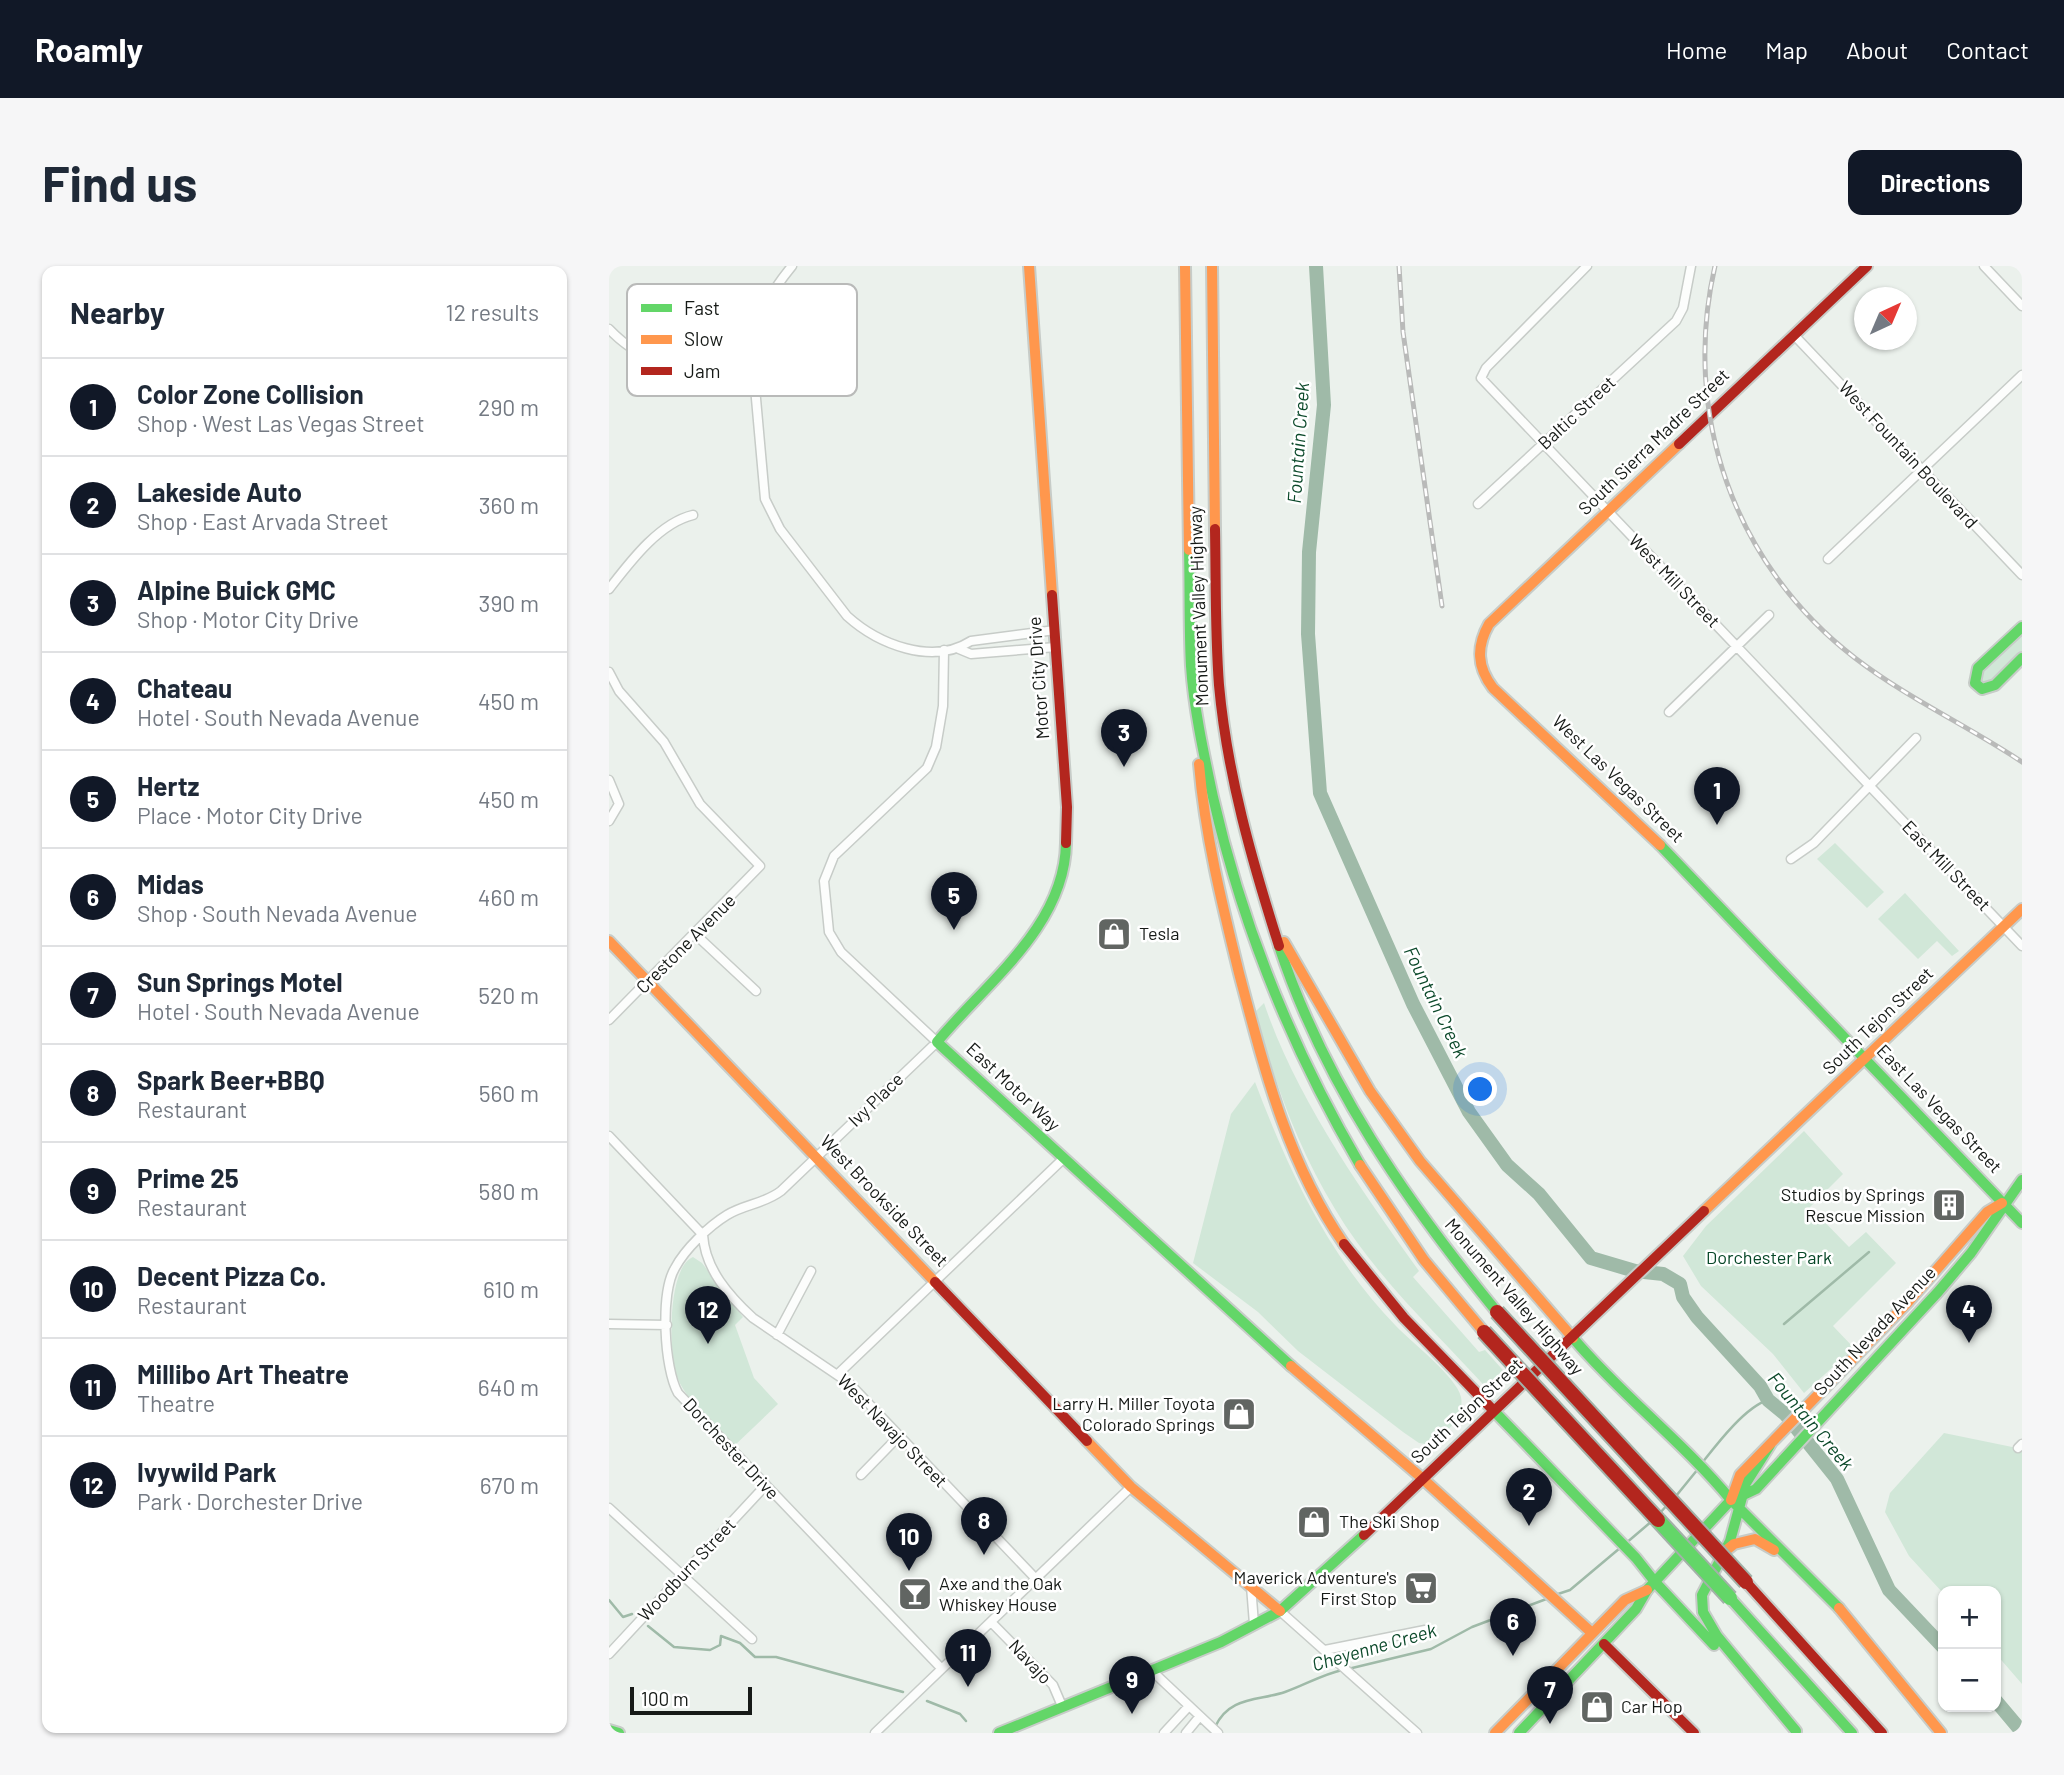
<!DOCTYPE html>
<html lang="en">
<head>
<meta charset="utf-8">
<style>
	body { margin:0; font-family:Barlow,sans-serif; background:#f6f6f7; color:#1f2937 }
	.controls { position:absolute; right:21px; bottom:21px; display:grid; overflow:hidden; border-radius:14px; box-shadow:0 2px 5px #0004 }
	.controls button { width:63px; height:63px; display:grid; place-items:center; padding:0; border:0; border-bottom:2px solid #e0e1e3; background:#fff; color:#1f2937; font:35px sans-serif }
	.compass { position:absolute; left:1245px; top:21px; width:63px; height:63px; border-radius:50%; background:#fff; box-shadow:0 2px 5px #0004; rotate:44deg }
	.scale { position:absolute; left:21px; bottom:18px; width:122px; box-sizing:border-box; padding-left:7px; border:4px solid #161a17; border-top:0; font-size:19px; line-height:24px; white-space:nowrap; color:#161a17; -webkit-text-stroke:5px #fff; paint-order:stroke }
	.you { position:absolute; left:872px; top:824px; width:24px; height:24px; margin:-18px; border:5px solid #fff; border-radius:50%; background:#1a73e8; box-shadow:0 0 0 10px #1a73e833 }
	.badge { display:grid; place-items:center; width:46px; height:46px; border-radius:50%; background:#111827; color:#fff; font-size:23px; font-weight:700 }
	.pin { position:absolute; translate:-50% -58px; filter:drop-shadow(0 2px 4px #0008) }
	.pin::after { content:''; position:absolute; top:37px; width:24px; height:21px; background:inherit; clip-path:polygon(0 0,100% 0,50% 100%) }
	.list { margin:0; padding:0; list-style:none }
	h2 { display:flex; justify-content:space-between; align-items:center; height:91px; margin:0; padding:0 28px; font-size:30px }
	h2 small { font-size:23px; font-weight:400; color:#747a83 }
	.list li { display:grid; grid-template-columns:46px 1fr auto; gap:21px; align-items:center; box-sizing:border-box; height:98px; padding:0 28px; border-top:2px solid #e0e1e3 }
	.list b { display:block; font-size:26px; white-space:nowrap }
	.list p { margin:0; font-size:23px; white-space:nowrap; color:#747a83 }
	.list em { font-size:23px; font-style:normal; color:#747a83 }
	.map { position:relative; flex:none; width:1413px; height:1467px; overflow:hidden; border-radius:14px }
	header { display:flex; align-items:center; gap:42px; box-sizing:border-box; height:98px; padding:0 35px; background:#111827; color:#fff }
	header strong { font-size:33px }
	nav { display:flex; gap:38px; margin-inline-start:auto; font-size:24px }
	.intro { display:flex; align-items:center; justify-content:space-between; box-sizing:border-box; height:168px; padding:0 42px }
	h1 { margin:0; font-size:49px }
	.button { padding:18px 32px; border-radius:14px; background:#111827; color:#fff; font-size:24px; font-weight:700 }
	main { display:flex; gap:42px; padding:0 42px }
	aside { flex:1; background:#fff; border-radius:14px; box-shadow:0 2px 5px #0004 }
	.map>svg:first-child { display:block }
</style>
</head>
<body>
<header>
<strong>Roamly</strong>
<nav><a>Home</a><a>Map</a><a>About</a><a>Contact</a></nav>
</header>
<div class="intro"><h1>Find us</h1><a class="button">Directions</a></div>
<main>
<aside>
<h2>Nearby<small>12 results</small></h2>
<ul class="list">
<li><span class="badge">1</span><div><b>Color Zone Collision</b><p>Shop · West Las Vegas Street</p></div><em>290 m</em></li>
<li><span class="badge">2</span><div><b>Lakeside Auto</b><p>Shop · East Arvada Street</p></div><em>360 m</em></li>
<li><span class="badge">3</span><div><b>Alpine Buick GMC</b><p>Shop · Motor City Drive</p></div><em>390 m</em></li>
<li><span class="badge">4</span><div><b>Chateau</b><p>Hotel · South Nevada Avenue</p></div><em>450 m</em></li>
<li><span class="badge">5</span><div><b>Hertz</b><p>Place · Motor City Drive</p></div><em>450 m</em></li>
<li><span class="badge">6</span><div><b>Midas</b><p>Shop · South Nevada Avenue</p></div><em>460 m</em></li>
<li><span class="badge">7</span><div><b>Sun Springs Motel</b><p>Hotel · South Nevada Avenue</p></div><em>520 m</em></li>
<li><span class="badge">8</span><div><b>Spark Beer+BBQ</b><p>Restaurant</p></div><em>560 m</em></li>
<li><span class="badge">9</span><div><b>Prime 25</b><p>Restaurant</p></div><em>580 m</em></li>
<li><span class="badge">10</span><div><b>Decent Pizza Co.</b><p>Restaurant</p></div><em>610 m</em></li>
<li><span class="badge">11</span><div><b>Millibo Art Theatre</b><p>Theatre</p></div><em>640 m</em></li>
<li><span class="badge">12</span><div><b>Ivywild Park</b><p>Park · Dorchester Drive</p></div><em>670 m</em></li>
</ul>
</aside>
<div class="map">
<svg width="1413" height="1467" viewBox="0 0 1413 1467">
	<rect width="100%" height="100%" fill="#ebf1ec"/>
	<!-- green -->
	<path fill="#d1e7d8" d="M1413 367V385L1380 417H1373L1370 408Z
		M1226 577 1275 626 1258 642 1208 593Z
		M1296 627 1350 685 1343 690 1328 675 1309 693 1269 653Z
		M655 737C687 832 752 924 810 1005L804 1011 870 1086 876 1084 900 1111 882 1127C829 1068 767 1012 726 943 689 882 664 814 647 745Z
		M646 816C680 906 720 991 787 1060 802 1076 848 1111 852 1131 856 1151 836 1167 823 1179L810 1177 794 1166 689 1085 649 1046 584 997 622 848Z
		M1195 865 1234 908 1201 941 1240 981 1257 966 1287 997 1224 1060 1245 1082 1195 1127 1164 1088 1092 1020 1074 990 1097 960Z
		M84 991 93 997 134 1051 126 1059 145 1112 169 1138 124 1181C106 1160 80 1138 69 1113 59 1091 58 1001 84 991Z
		M1335 1167 1413 1183V1418L1387 1388V1325L1334 1327 1300 1290 1276 1246 1281 1227Z"/>
	<g fill="none" stroke-linecap="round" stroke-linejoin="round">
		<!-- stream -->
		<path stroke="#9fbaa8" stroke-width="2.5" d="M1175 1058 1260 986
			M1093 1197C1108 1178 1136 1141 1159 1134
			M1067 1230 1089 1203
			M1050 1248 1060 1237
			M1016 1278 1043 1255
			M946 1329 961 1324 1011 1282
			M0 1334 14 1351 23 1348
			M39 1360 65 1381 101 1384 111 1379 112 1370 131 1377 146 1391H167L294 1426
			M739 1403 822 1383 863 1361 940 1332
			M318 1435 351 1448 357 1455
			M606 1461C620 1430 649 1435 676 1426 696 1419 712 1409 733 1404"/>
		<!-- river -->
		<path stroke="#9fbaa8" stroke-width="14" d="M707 0 715 139 700 286 699 368 711 527 804 738 860 846 898 899 930 928 982 992 1026 1005 1054 1008 1071 1018 1074 1031 1088 1051 1151 1120 1159 1134 1176 1148 1228 1213 1280 1324 1334 1381
			M1387 1435 1413 1466"/>
		<!-- street casing -->
		<g stroke="#c7ccc8" stroke-width="11">
			<path id="street" d="M183 0C160 28 147 52 143 88L156 233 171 263 238 350C269 378 323 400 362 375L446 364
				M978 0 877 102 872 112 1413 680
				M1375 0 1413 40
				M0 63C37 102 92 113 144 113
				M1185 69 1413 309
				M869 238 1067 55 1074 42 1082 0
				M1219 293 1413 109
				M0 323C21 296 50 257 84 249
				M350 383 362 388 447 381
				M0 406 10 425 55 476 91 538 151 600 0 754
				M1060 446 1160 349
				M0 514 10 538 0 555
				M1182 593 1205 577 1307 472
				M86 668 147 725
				M0 870 94 969C96 1003 120 1030 144 1052L240 1117 428 1314
				M0 1058 58 1059
				M168 1069 202 1005
				M229 1108 454 893
				M1409 1182 1413 1178
				M252 1209 290 1170
				M0 1242 143 1373
				M642 1320 645 1358
				M671 1345 808 1467
				M382 1356 444 1419 453 1440
				M716 1384 816 1364
				M0 1388 156 1220
				M332 1402 69 1127C55 1102 51 1027 66 1002 76 983 100 960 118 949 136 938 155 938 172 925L328 776 232 686 220 666 215 615 225 590 318 502 327 481 334 440 335 384
				M542 1404 609 1467
				M266 1467 522 1221
				M555 1467 580 1440
				M577 1467 591 1450"/>
		</g>
		<!-- fast casing -->
		<g stroke="#c7ccc8" stroke-width="14">
			<path id="fast" d="M580 284C581 322 580 362 582 400 585 444 595 489 604 531 634 663 683 783 751 899
				M1413 361 1369 402 1366 417 1373 423 1386 419 1413 392
				M457 577C456 660 377 717 328 776L682 1100
				M1051 579 1413 957
				M670 680C715 817 798 936 888 1046
				M964 1072C1013 1130 1074 1176 1122 1234
				M885 1145 1027 1292 1046 1316
				M1161 1179 1137 1217 1121 1275 1093 1329 1094 1346 1108 1370 1187 1465
				M1126 1233 1147 1223 1329 1026 1362 987 1413 914
				M1046 1316 1105 1379
				M1121 1332 1243 1467
				M0 1464 10 1467
				M390 1467 612 1376 671 1345 755 1269
				M910 1467 1027 1343 1038 1324 1122 1234 1230 1342"/>
		</g>
		<!-- slow casing -->
		<g stroke="#c7ccc8" stroke-width="14">
			<path id="slow" d="M420 0 443 329
				M576 0 580 284
				M603 0 606 263
				M590 498C596 569 613 638 630 707 655 802 678 896 735 978
				M1051 579 884 422C868 401 867 381 880 358L1070 178
				M0 675 326 1016
				M675 676 761 825 811 895 964 1072
				M751 899 815 994 875 1066
				M1095 945 1413 643
				M682 1100 814 1213 983 1367
				M478 1175 522 1221 671 1345
				M1122 1234 1131 1209 1300 1035 1378 946 1393 937
				M1115 1286 1125 1278 1146 1273 1165 1284
				M1230 1342 1332 1467
				M886 1467 1016 1334 1038 1324"/>
		</g>
		<!-- jam casing -->
		<g stroke="#c7ccc8" stroke-width="14">
			<path id="jam" d="M1070 178 1258 0
				M606 263C607 315 606 367 610 419 618 508 643 595 670 680
				M443 329 458 541 457 577
				M735 978 795 1052 885 1145
				M326 1016 478 1175
				M755 1269 1095 945
				M1137 1316 1273 1467
				M995 1378 1085 1467"/>
		</g>
		<!-- street -->
		<use href="#street" stroke="#fcfdfc" stroke-width="8"/>
		<!-- fast -->
		<use href="#fast" stroke="#63d668" stroke-width="10"/>
		<!-- slow -->
		<use href="#slow" stroke="#ff974d" stroke-width="10"/>
		<!-- jam -->
		<use href="#jam" stroke="#b3261e" stroke-width="10"/>
		<!-- rail casing -->
		<g stroke="#b9bab9" stroke-width="5">
			<path id="rail" d="M790 0 794 66 833 340
				M1106 0C1072 148 1125 299 1246 392 1298 432 1359 460 1413 496"/>
		</g>
		<!-- rail -->
		<use href="#rail" stroke="#fff" stroke-width="2.5" stroke-dasharray="8" stroke-linecap="butt"/>
		<!-- fast-bridge casing -->
		<g stroke="#a3b1a8" stroke-width="18" stroke-linecap="butt">
			<path id="fast-bridge" d="M1049 1254 1121 1332"/>
		</g>
		<!-- jam-bridge casing -->
		<g stroke="#a3b1a8" stroke-width="18" stroke-linecap="butt">
			<path id="jam-bridge" d="M888 1046 1137 1316
				M875 1066 1049 1254"/>
		</g>
		<!-- fast-bridge -->
		<use href="#fast-bridge" stroke="#63d668" stroke-width="14"/>
		<!-- jam-bridge -->
		<use href="#jam-bridge" stroke="#b3261e" stroke-width="14"/>
	</g>
	<!-- icons -->
	<defs>
		<g id="shop-square" transform="scale(1.75)"><rect x="-9" y="-9" width="18" height="18" rx="4" fill="#616562" stroke="#fff"/><path d="M-5-2.5h2.3a2.7 3.5 0 0 1 5.4 0H5L5.5 6h-11ZM-1.5-2.5h3a1.5 2.3 0 0 0-3 0Z" fill="#fff"/></g>
		<g id="building-square" transform="scale(1.75)"><rect x="-9" y="-9" width="18" height="18" rx="4" fill="#616562" stroke="#fff"/><path d="M-4-6H4V6H1V3H-1V6H-4ZM-2.5-4.3h1.7v1.8h-1.7ZM.8-4.3h1.7v1.8H.8ZM-2.5-1h1.7V.8h-1.7ZM.8-1h1.7V.8H.8Z" fill="#fff"/></g>
		<g id="supermarket-square" transform="scale(1.75)"><rect x="-9" y="-9" width="18" height="18" rx="4" fill="#616562" stroke="#fff"/><path d="M-6-5.5h2.5l.6 2H6L4.5 2H-2.5L-4.4-4H-6ZM-1.5 3.2a1.3 1.3 0 1 0 .1 0ZM3 3.2a1.3 1.3 0 1 0 .1 0Z" fill="#fff"/></g>
		<g id="bar-square" transform="scale(1.75)"><rect x="-9" y="-9" width="18" height="18" rx="4" fill="#616562" stroke="#fff"/><path d="M-6-5H6L.8 .8V4.5H3.5V6h-7V4.5H-.8V.8Z" fill="#fff"/></g>
	</defs>
	<g fill-rule="evenodd">
		<use href="#shop-square" x="505" y="668"/>
		<use href="#building-square" x="1340" y="939"/>
		<use href="#shop-square" x="630" y="1148"/>
		<use href="#shop-square" x="705" y="1256"/>
		<use href="#supermarket-square" x="812" y="1322"/>
		<use href="#bar-square" x="306" y="1328"/>
		<use href="#shop-square" x="988" y="1441"/>
	</g>
	<g text-anchor="middle" stroke-width="5" stroke-linejoin="round" paint-order="stroke">
		<!-- street labels -->
		<g font-size="18" fill="#161a17" stroke="#fff">
			<text transform="translate(968 147) rotate(-43)" y="6">Baltic Street</text>
			<text transform="translate(1045 176) rotate(-44)" y="6">South Sierra Madre Street</text>
			<text transform="translate(1299 189) rotate(47)" y="6">West Fountain Boulevard</text>
			<text transform="translate(1065 315) rotate(46)" y="6">West Mill Street</text>
			<text transform="translate(590 340) rotate(-92)" y="6">Monument Valley Highway</text>
			<text transform="translate(430 412) rotate(-94)" y="6">Motor City Drive</text>
			<text transform="translate(1009 513) rotate(44)" y="6">West Las Vegas Street</text>
			<text transform="translate(1337 600) rotate(46)" y="6">East Mill Street</text>
			<text transform="translate(77 678) rotate(-45)" y="6">Crestone Avenue</text>
			<text transform="translate(1269 755) rotate(-44)" y="6">South Tejon Street</text>
			<text transform="translate(404 821) rotate(43)" y="6">East Motor Way</text>
			<text transform="translate(267 834) rotate(-44)" y="6">Ivy Place</text>
			<text transform="translate(1330 843) rotate(46)" y="6">East Las Vegas Street</text>
			<text transform="translate(275 935) rotate(46)" y="6">West Brookside Street</text>
			<text transform="translate(905 1031) rotate(49)" y="6">Monument Valley Highway</text>
			<text transform="translate(1266 1065) rotate(-47)" y="6">South Nevada Avenue</text>
			<text transform="translate(858 1145) rotate(-43)" y="6">South Tejon Street</text>
			<text transform="translate(283 1165) rotate(46)" y="6">West Navajo Street</text>
			<text transform="translate(122 1183) rotate(47)" y="6">Dorchester Drive</text>
			<text transform="translate(78 1304) rotate(-47)" y="6">Woodburn Street</text>
			<text transform="translate(421 1396) rotate(47)" y="6">Navajo</text>
		</g>
		<!-- poi labels -->
		<g font-size="18" fill="#161a17" stroke="#fff" text-anchor="start">
			<text x="530" y="674">Tesla</text>
			<text x="1316" y="935" text-anchor="end">Studios by Springs<tspan x="1316" dy="21">Rescue Mission</tspan></text>
			<text x="606" y="1144" text-anchor="end">Larry H. Miller Toyota<tspan x="606" dy="21">Colorado Springs</tspan></text>
			<text x="730" y="1262">The Ski Shop</text>
			<text x="788" y="1318" text-anchor="end">Maverick Adventure's<tspan x="788" dy="21">First Stop</tspan></text>
			<text x="330" y="1324">Axe and the Oak<tspan x="330" dy="21">Whiskey House</tspan></text>
			<text x="1012" y="1447">Car Hop</text>
		</g>
		<!-- park labels -->
		<g font-size="18" fill="#074728" stroke="#fff">
			<text x="1160" y="998">Dorchester Park</text>
		</g>
		<!-- water labels -->
		<g font-size="19" font-style="italic" fill="#0b492a" stroke="#fff">
			<text transform="translate(689 177) rotate(-86)" y="7">Fountain Creek</text>
			<text transform="translate(827 736) rotate(64)" y="7">Fountain Creek</text>
			<text transform="translate(1202 1155) rotate(50)" y="7">Fountain Creek</text>
			<text transform="translate(765 1381) rotate(-16)" y="7">Cheyenne Creek</text>
		</g>
	</g>
	<!-- legend -->
	<rect x="18" y="18" width="230" height="112" rx="10" fill="#fff" stroke="#b9bab9" stroke-width="2"/>
	<rect x="32" y="38" width="31" height="8" fill="#63d668"/>
	<rect x="32" y="69" width="31" height="9" fill="#ff974d"/>
	<rect x="32" y="101" width="31" height="8" fill="#b3261e"/>
	<g font-size="19" fill="#161a17">
		<text x="75" y="49">Fast</text>
		<text x="75" y="80">Slow</text>
		<text x="75" y="112">Jam</text>
	</g>
</svg>
<div class="controls">
<button>+</button>
<button>−</button>
</div>
<svg class="compass" viewBox="-18 -18 36 36"><path d="M0-13l5 13h-10z" fill="#e53935"/><path d="M0 13l5-13h-10z" fill="#747a83"/></svg>
<div class="scale">100 m</div>
<div class="you"></div>
<div class="pin badge" style="left:1108px;top:559px">1</div>
<div class="pin badge" style="left:920px;top:1260px">2</div>
<div class="pin badge" style="left:515px;top:501px">3</div>
<div class="pin badge" style="left:1360px;top:1077px">4</div>
<div class="pin badge" style="left:345px;top:664px">5</div>
<div class="pin badge" style="left:904px;top:1390px">6</div>
<div class="pin badge" style="left:941px;top:1458px">7</div>
<div class="pin badge" style="left:375px;top:1289px">8</div>
<div class="pin badge" style="left:523px;top:1448px">9</div>
<div class="pin badge" style="left:300px;top:1305px">10</div>
<div class="pin badge" style="left:359px;top:1421px">11</div>
<div class="pin badge" style="left:99px;top:1078px">12</div>
</div>
</main>
</body>
</html>
